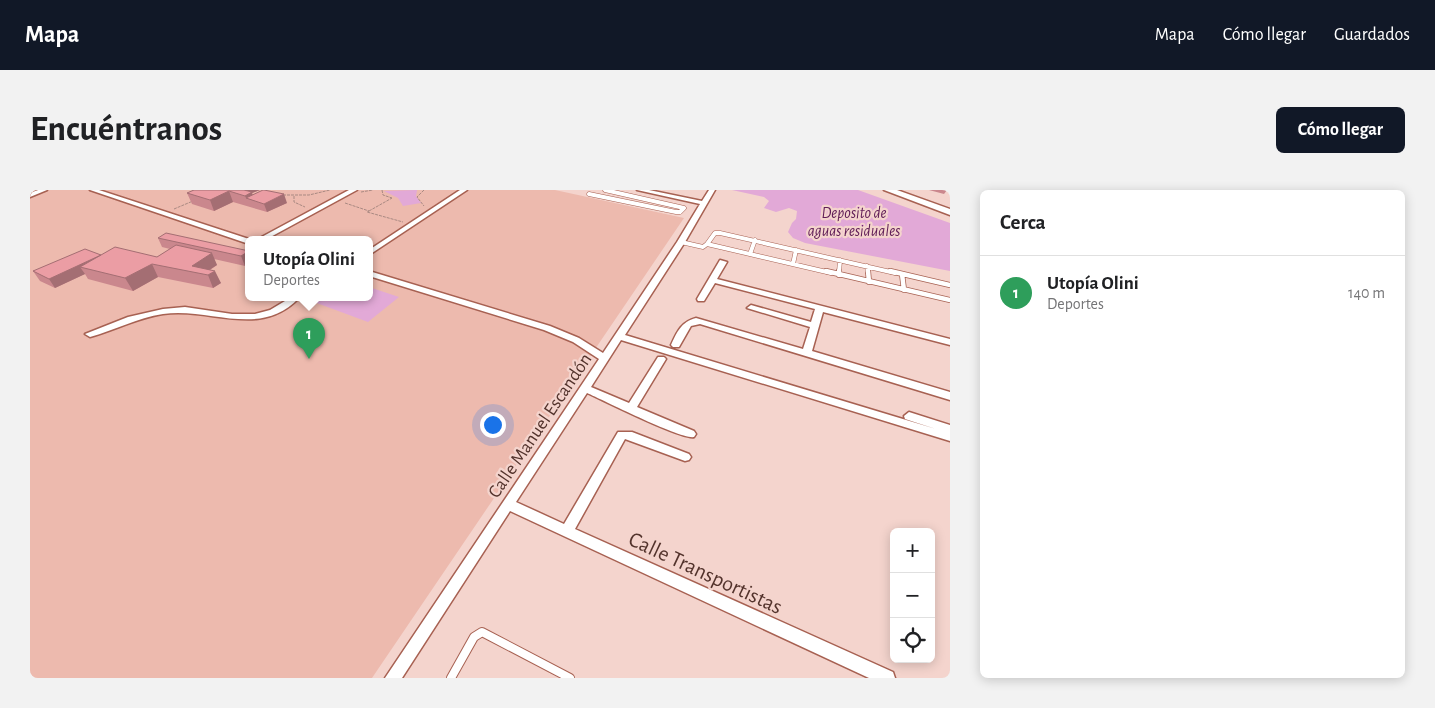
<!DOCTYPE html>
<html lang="es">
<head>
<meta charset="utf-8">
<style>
	body { margin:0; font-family:"Alegreya Sans",sans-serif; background:#f2f2f2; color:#202124 }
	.controls { position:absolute; right:15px; bottom:15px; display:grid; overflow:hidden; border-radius:8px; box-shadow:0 2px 12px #0003 }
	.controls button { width:45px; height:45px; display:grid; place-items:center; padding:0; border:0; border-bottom:1px solid #e0e0e0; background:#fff; color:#202124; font:25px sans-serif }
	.you { position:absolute; left:462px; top:234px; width:18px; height:18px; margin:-12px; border:4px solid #fff; border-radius:50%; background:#1a73e8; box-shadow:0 0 0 8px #1a73e833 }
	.badge { display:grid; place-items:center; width:32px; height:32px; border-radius:50%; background:#111827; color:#fff; font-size:16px; font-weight:700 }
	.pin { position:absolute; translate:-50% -41px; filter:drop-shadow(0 1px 2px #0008) }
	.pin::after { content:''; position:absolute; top:26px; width:18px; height:15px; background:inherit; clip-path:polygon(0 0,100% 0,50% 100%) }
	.popup { position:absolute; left:215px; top:46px; width:128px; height:65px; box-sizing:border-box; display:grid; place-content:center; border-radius:8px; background:#fff; filter:drop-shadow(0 1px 4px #0005); font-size:16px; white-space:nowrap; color:#757577 }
	.popup b { font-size:19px; color:#202124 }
	.popup::after { content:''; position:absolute; left:50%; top:100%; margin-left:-10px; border:10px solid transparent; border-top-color:#fff }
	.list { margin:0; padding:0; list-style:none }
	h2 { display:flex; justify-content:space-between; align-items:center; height:65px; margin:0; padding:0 20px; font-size:21px }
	h2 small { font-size:16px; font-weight:400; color:#757577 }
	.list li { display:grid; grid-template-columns:32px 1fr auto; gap:15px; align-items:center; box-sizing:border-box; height:75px; padding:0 20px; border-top:1px solid #e0e0e0 }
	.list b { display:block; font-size:19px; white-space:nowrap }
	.list p { margin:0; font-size:16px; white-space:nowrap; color:#757577 }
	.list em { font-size:16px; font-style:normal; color:#757577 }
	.icon { flex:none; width:28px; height:28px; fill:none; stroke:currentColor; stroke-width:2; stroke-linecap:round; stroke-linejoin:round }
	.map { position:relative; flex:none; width:920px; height:488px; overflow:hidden; border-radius:8px }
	header { display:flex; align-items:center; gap:30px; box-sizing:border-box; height:70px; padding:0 25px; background:#111827; color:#fff }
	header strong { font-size:24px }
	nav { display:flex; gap:28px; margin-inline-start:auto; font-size:18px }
	.intro { display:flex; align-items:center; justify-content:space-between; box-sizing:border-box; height:120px; padding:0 30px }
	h1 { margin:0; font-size:35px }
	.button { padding:12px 22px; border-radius:8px; background:#111827; color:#fff; font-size:18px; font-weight:700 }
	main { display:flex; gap:30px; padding:0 30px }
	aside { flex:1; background:#fff; border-radius:8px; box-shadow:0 2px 12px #0003 }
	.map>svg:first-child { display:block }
</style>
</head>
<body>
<header>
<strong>Mapa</strong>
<nav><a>Mapa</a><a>Cómo llegar</a><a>Guardados</a></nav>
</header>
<div class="intro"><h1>Encuéntranos</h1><a class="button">Cómo llegar</a></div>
<main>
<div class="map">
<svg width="920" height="488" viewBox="0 0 920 488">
	<rect width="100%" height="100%" fill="#f4d4cd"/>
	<!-- green -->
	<path fill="#edbaae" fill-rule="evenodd" d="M0 0H525L654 28 342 488H0ZM219 50H339V108H219Z"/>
	<!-- water -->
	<path fill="#e2a9d7" d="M387 0 386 6 391 13 373 16 368 8 354 1Z
		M702 0H828L920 33V81L775 53 763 48 758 42 762 33 766 29 767 21 759 18 746 22 734 18 739 11 734 7Z
		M339 97 369 107 338 132 284 112 291 108H339Z"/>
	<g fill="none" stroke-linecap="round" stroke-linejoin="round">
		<!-- lane-far2 casing -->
		<g stroke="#a76152" stroke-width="5">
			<path id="lane-far2" d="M559 4 646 22H650L654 18 575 0
				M651 52 673 57 677 54 801 83
				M677 54 685 43H690L865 83
				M720 64 725 50
				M763 74 766 60
				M837 76 838 83
				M809 83 810 70"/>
		</g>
		<!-- lane-far1 casing -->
		<g stroke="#a76152" stroke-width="6">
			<path id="lane-far1" d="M796 81 920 110
				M838 81 839 92
				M860 81 920 95
				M872 84 874 100
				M809 85V81"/>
		</g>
		<!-- lane casing -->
		<g stroke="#a76152" stroke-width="10">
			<path id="lane" d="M421 488 444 447 452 442 540 488"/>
		</g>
		<!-- street casing -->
		<g stroke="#a76152" stroke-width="3">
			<path id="street" d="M8 0H17L0 7V3Z
				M60 0H69L222 50H219V53H216Z
				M319 0H327L235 50H226Z
				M430 0H437L339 65V60Z
				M607 0H619L672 11 679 0H685L655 52 595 145 906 239 875 229 874 226 879 222 920 235V251L591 150 561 197 599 213 628 167H634L636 169 607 217 664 241 666 244 664 247C652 250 573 210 557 203L486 312 534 334 588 242H602L659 264 661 267 659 270 655 271 595 249 545 339 863 482 865 488H839L480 321 372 488H355L569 169 543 152 514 140 339 86V81L520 136 549 148 573 163 647 52 670 14Z
				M690 70 697 72 687 89 920 149V155L793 122 782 161 920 202V210L670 134 661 136 649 157H643L641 155C647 142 651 132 666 128L773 159 780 137 717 118 721 115 781 132 785 119 685 93 674 111H668L667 109Z
				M260 108H269C230 149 180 117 133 124 107 128 85 140 60 147L55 144 98 127 133 119 155 117 202 124H225L240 120Z"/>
		</g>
		<!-- secondary casing -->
		<g stroke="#a76152" stroke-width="3">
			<path id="secondary" d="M854 0H867L920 19V25Z"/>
		</g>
		<!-- path -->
		<path stroke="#a98982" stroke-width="1" stroke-dasharray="3 1" stroke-linecap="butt" d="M352 0 353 5 362 8
			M394 0 387 7 394 16
			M331 2 343 0
			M253 5H279L300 0
			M264 6V12L275 17
			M315 13 339 21 337 22 373 32
			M144 19 163 11
			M339 21 362 8"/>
		<!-- lane-far2 -->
		<use href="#lane-far2" stroke="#fff" stroke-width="4"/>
		<!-- lane-far1 -->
		<use href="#lane-far1" stroke="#fff" stroke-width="4.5"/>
		<!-- lane -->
		<use href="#lane" stroke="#fff" stroke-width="8"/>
		<!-- street -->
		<use href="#street" fill="#fff" fill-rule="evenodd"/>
		<!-- secondary -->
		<use href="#secondary" fill="#fff" fill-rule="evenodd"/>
	</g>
	<!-- wall -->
	<path fill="#ca878d" d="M164 0H230L222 3 223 5 257 13 237 22 203 12 184 21 162 14 157 3Z
		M899 0H917L914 4Z
		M128 48 219 61V73L215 76 184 69 187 75 180 80 191 93 183 98 128 87 103 101 58 89 55 84 25 98 10 91 3 81 72 65 127 67 140 59 132 57Z"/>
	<!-- shaded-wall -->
	<path fill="#a46e73" d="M207 0H230L222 3 225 11 216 8 215 6Z
		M199 1 203 12 184 21 180 10Z
		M254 4 257 13 237 22 234 14Z
		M219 61V73L215 76 211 66Z
		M182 63 187 75 173 84 162 76Z
		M71 65 50 77 55 84 25 98 19 89Z
		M122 74 128 87 103 101 95 88Z
		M185 81 191 93 183 98 178 85Z"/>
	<!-- building -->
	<path fill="#eb9da4" stroke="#a46e73" d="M164 0H214L222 2 215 6 199 1 180 10 157 3Z
		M233 0H234L254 4 234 14 216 8Z
		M136 43 219 61 211 66 128 48Z
		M146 55 182 63 162 76 185 81 178 85 122 74 95 88 50 77 85 57 127 67Z
		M55 59 71 65 19 89 3 81Z"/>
	<g text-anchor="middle" stroke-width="4.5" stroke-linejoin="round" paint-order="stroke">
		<!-- far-water labels -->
		<g font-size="16" font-style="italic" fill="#5f1c56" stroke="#f4d4cd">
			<text x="824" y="28">Deposito de<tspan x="824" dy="18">aguas residuales</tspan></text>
		</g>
		<!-- street labels -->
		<g font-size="19" fill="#53332c" stroke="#f4d4cd">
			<text transform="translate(509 235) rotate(-56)" y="7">Calle Manuel Escandón</text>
		</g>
		<!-- near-street labels -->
		<g font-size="22" fill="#53332c" stroke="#f4d4cd">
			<text transform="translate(676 382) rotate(25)" y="8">Calle Transportistas</text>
		</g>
	</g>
</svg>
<div class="controls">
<button>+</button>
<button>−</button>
<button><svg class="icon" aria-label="locate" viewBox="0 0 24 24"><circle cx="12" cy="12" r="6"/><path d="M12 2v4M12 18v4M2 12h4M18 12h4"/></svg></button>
</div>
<div class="you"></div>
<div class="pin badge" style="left:279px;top:169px;background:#2e9e5b">1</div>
<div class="popup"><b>Utopía Olini</b>Deportes</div>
</div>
<aside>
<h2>Cerca<small></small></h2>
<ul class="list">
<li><span class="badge" style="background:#2e9e5b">1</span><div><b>Utopía Olini</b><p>Deportes</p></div><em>140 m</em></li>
</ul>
</aside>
</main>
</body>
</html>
